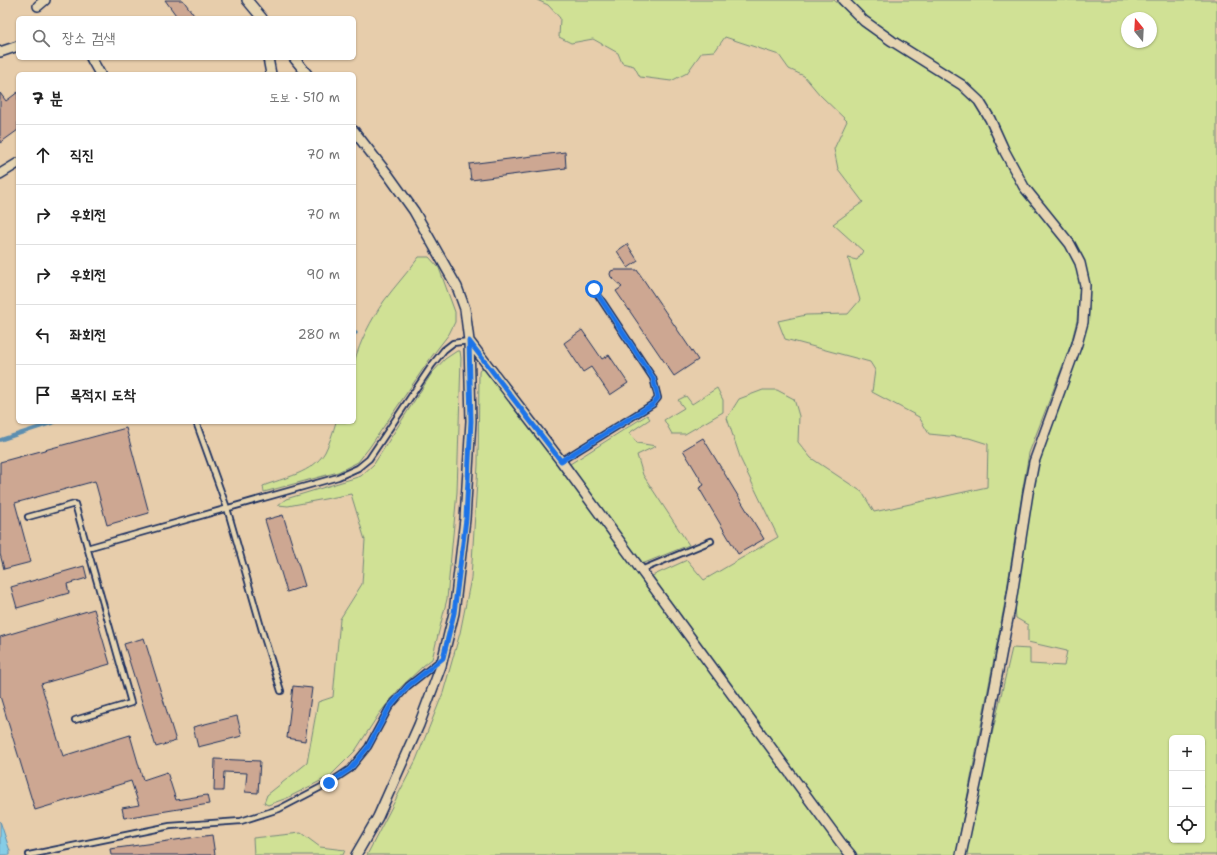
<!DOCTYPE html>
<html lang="ko">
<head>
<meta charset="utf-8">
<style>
	body { margin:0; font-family:"Shantell Sans","Poor Story",sans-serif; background:#f6f6f6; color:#222 }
	.controls { position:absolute; right:12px; bottom:12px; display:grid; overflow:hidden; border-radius:6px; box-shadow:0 1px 3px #0004 }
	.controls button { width:36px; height:36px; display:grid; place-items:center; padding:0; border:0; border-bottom:1px solid #e0e0e0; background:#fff; color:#222; font:20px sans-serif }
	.compass { position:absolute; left:1121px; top:12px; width:36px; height:36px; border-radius:50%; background:#fff; box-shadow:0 1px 3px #0004; rotate:342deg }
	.stop { position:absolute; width:12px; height:12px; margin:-9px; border:3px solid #1a73e8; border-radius:50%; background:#fff }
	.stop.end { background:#1a73e8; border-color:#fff; box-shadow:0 1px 4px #0008 }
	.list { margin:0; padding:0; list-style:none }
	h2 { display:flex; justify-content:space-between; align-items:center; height:52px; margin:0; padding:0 16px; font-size:17px }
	h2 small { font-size:13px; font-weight:400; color:#767676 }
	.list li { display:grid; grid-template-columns:26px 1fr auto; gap:12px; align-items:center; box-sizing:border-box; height:60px; padding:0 16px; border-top:1px solid #e0e0e0 }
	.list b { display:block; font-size:15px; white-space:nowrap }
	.list em { font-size:13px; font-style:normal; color:#767676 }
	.icon { flex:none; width:22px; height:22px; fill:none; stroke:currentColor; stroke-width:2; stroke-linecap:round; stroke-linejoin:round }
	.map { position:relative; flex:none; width:1217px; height:855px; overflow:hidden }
	.search { position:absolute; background:#fff; box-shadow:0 1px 3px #0004; left:16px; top:16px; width:340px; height:44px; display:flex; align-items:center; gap:10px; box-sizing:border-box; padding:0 14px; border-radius:6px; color:#767676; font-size:15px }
	.panel { position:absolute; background:#fff; box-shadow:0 1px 3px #0004; left:16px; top:72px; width:340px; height:352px; border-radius:6px }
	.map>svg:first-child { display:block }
</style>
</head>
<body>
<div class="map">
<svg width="1217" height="855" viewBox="0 0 1217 855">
	<rect width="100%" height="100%" fill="#e7cdab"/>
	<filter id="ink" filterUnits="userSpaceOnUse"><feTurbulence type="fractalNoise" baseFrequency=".025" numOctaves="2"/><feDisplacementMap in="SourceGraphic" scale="8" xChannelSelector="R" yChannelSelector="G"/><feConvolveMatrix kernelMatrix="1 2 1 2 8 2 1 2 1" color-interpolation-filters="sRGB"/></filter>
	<g filter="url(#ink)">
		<!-- green -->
		<path fill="#d0e195" stroke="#76887a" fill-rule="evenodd" d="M537 0H834L881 39 962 89 975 102 987 120 1006 165 1023 193 1068 248 1077 265 1080 286 1077 320 1071 344 1029 453 1023 487 1005 602 956 855H858L843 839 652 576 687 560 704 580 778 537 741 460 727 418 739 399 763 390H777L794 399 799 416 798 442 811 458 862 492 874 512 987 487 988 444 969 438 929 434 919 417 872 392 875 370 870 362 785 339 778 321 806 315 848 314 860 300 848 258 857 260 863 251 833 224 863 202 838 169 834 149 847 121 820 95 804 76 789 69 779 55 725 37 715 51 702 52 687 73 671 81 640 77 634 66 622 63 618 53 593 39 571 43 559 37 560 18 548 5Z
			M848 0H1217V855H964L1012 648 1030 649V664L1064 666 1067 651 1028 642V625L1016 618 1015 606 1032 498 1039 460 1081 347 1088 323 1089 311 1088 286 1084 263 1073 241 1027 185 1009 151 995 120 984 101 932 61 870 20 858 11ZM1127 18H1151V42H1127ZM1172 738H1202V840H1172Z
			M419 257H429L439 268 455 312V322L449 334 432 356 369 448 358 462 338 472 264 492 263 486C283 478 313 473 325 452 330 442 333 432 336 422H354V363C360 341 371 320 384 301 395 286 408 272 419 257Z
			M457 351H460L461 358 457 492 447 599 432 659 423 666 400 688 379 714 355 751 330 776 287 798 268 805 264 803 267 795 307 763 318 702 333 697 340 619 362 584 365 540 351 494 288 506 278 505 286 499 361 476 374 464 432 373 445 359Z
			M481 368H484L490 372 845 855H367L416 760 443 693 460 633 471 578 478 465 479 372Z
			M717 388 723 400V412L685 434H672L664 420 684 408 678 400 686 396 692 404Z
			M647 415 650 419 629 433 637 443 656 446 637 455 643 475 689 545 642 564 571 467 570 464Z
			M301 833 320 847 345 850 343 855H254L253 838Z"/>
		<!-- water -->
		<path fill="#85cde6" stroke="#5b8eb0" d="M0 821 10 851V855H0Z"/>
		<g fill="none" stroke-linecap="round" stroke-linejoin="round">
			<!-- stream -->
			<path stroke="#5b8eb0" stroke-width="3.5" d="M354 333H356
				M0 440 55 422"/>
		</g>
		<!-- building -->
		<path fill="#cda792" stroke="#1b2f5e" d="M165 0H183L196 18H178Z
			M18 92V130L0 143V93L6 101Z
			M565 152 566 168 471 180 469 164Z
			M627 244 638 261 628 268 617 251Z
			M614 270H637L698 360 674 376 616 291 622 287 611 277 610 274 611 271Z
			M582 330 602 359 609 355 628 383 610 395 591 367 583 372 564 343Z
			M126 428 149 513 107 525 95 481 15 503 31 562 4 569 0 554V462Z
			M703 438 764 539 738 554 699 488 704 485 683 450Z
			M283 515 305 586 287 592 265 520Z
			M84 566 87 578 67 584 69 593 17 608 11 587Z
			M94 609 110 664 41 684 63 756 130 735 143 780 167 772 176 800 207 795 209 804 124 818 122 808 139 805 131 781 35 810 0 696V637Z
			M144 638 176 741 156 747 124 644Z
			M293 686 312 688 305 741 287 738Z
			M237 716 242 736 198 747 193 727Z
			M215 759 260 761 258 793 245 792 247 773 224 772 223 791H214Z
			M212 835 215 855H196V854L184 855H111L110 849Z"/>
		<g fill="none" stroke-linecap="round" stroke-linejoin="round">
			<!-- service casing -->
			<g stroke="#1b2f5e" stroke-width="8">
				<path id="service" d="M196 422 227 508 263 634 281 691
					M561 461 653 404 658 398 653 378 594 289
					M28 517 75 504 131 703 75 720
					M87 548 338 477 358 468 369 459 432 365 444 350 453 343 469 341
					M641 570 711 541
					M29 855 170 826 241 821 279 809 329 783 350 769 368 747 389 708 408 686 442 659"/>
			</g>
			<!-- minor casing -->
			<g stroke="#1b2f5e" stroke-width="12">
				<path id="minor" d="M247 0 262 18
					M843 0 864 21 892 41 962 85 979 101 990 119 1005 152 1024 187 1070 244 1080 263 1085 285 1083 322 1077 344 1034 462 1028 493 1010 608 980 765 961 855
					M38 6 45 0
					M0 52 18 46
					M91 58 100 74
					M268 58 271 74
					M294 58 307 74
					M354 131 389 176 414 211 457 287 465 309 469 341 471 421 465 519 454 613 441 666 419 725 378 817 356 855
					M0 174 18 163
					M469 341 561 461 841 843 851 855"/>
			</g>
			<!-- service -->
			<use href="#service" stroke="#e6d5b2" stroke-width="4.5"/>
			<!-- minor -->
			<use href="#minor" stroke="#e6d5b2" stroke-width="9"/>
		</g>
	</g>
	<g fill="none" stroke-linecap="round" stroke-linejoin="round" filter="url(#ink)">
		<!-- route -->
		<path stroke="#1a73e8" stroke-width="5" d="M329 783 350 769 368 747 389 708 408 686 443 658 454 613 466 519 471 421 469 341 561 461 653 404 658 398 653 378 594 289"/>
	</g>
</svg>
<div class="controls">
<button>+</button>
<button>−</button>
<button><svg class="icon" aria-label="locate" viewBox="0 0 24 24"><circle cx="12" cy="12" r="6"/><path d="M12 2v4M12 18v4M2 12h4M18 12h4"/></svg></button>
</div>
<svg class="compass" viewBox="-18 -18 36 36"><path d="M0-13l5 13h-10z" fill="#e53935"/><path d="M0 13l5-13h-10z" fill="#767676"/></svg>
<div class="stop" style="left:594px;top:289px"></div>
<div class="stop end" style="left:329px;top:783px"></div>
<div class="search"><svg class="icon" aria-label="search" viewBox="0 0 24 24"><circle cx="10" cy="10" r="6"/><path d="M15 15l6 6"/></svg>장소 검색</div>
<section class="panel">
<h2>7 분<small>도보 · 510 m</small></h2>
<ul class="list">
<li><svg class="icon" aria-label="ahead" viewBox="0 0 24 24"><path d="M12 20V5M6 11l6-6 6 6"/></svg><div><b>직진</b></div><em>70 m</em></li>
<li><svg class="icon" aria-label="right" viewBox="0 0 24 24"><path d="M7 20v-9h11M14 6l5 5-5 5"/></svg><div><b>우회전</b></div><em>70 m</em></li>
<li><svg class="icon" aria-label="right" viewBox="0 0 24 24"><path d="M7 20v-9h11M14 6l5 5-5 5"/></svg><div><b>우회전</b></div><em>90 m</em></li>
<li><svg class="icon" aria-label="left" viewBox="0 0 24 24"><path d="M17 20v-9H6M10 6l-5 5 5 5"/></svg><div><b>좌회전</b></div><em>280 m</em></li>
<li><svg class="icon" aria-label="arrive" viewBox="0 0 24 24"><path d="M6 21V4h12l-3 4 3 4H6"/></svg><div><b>목적지 도착</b></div></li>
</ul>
</section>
</div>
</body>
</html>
